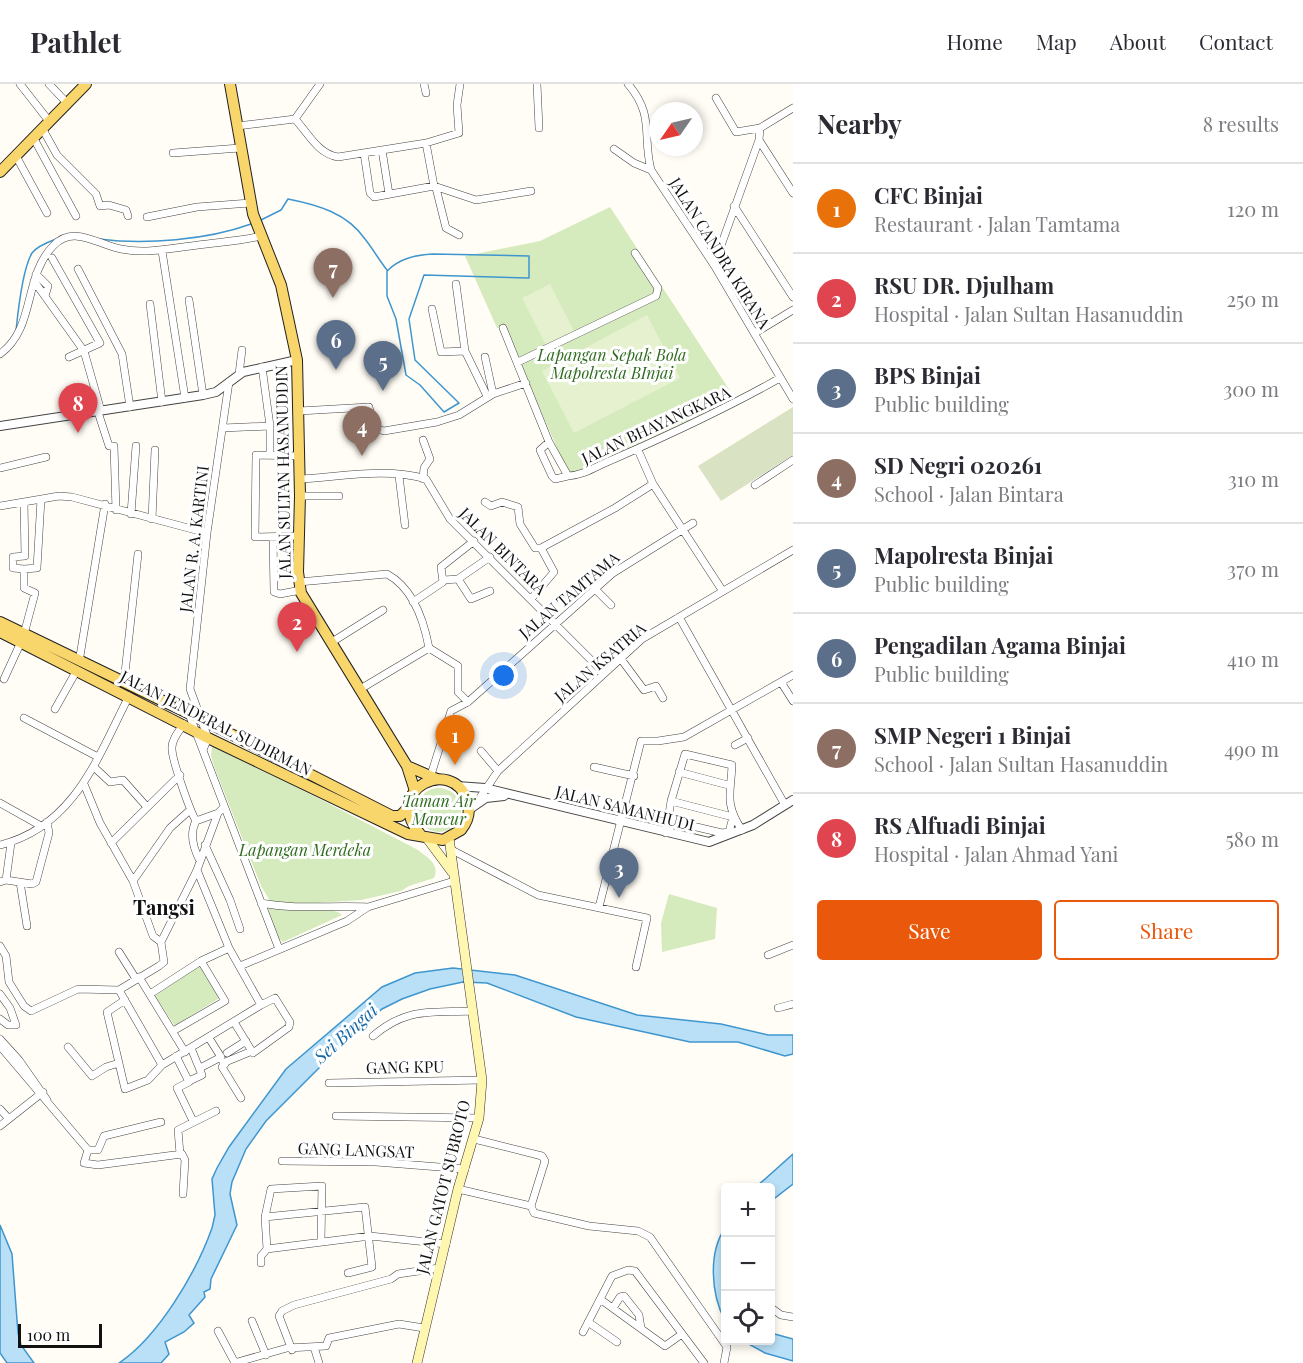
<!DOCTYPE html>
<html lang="en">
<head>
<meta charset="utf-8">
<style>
	body { margin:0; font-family:"Playfair Display",serif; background:#f7f7f7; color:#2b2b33 }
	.controls { position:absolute; right:18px; bottom:18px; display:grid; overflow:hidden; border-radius:6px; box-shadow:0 3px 9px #0003 }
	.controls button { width:54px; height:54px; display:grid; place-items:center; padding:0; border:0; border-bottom:2px solid #e1e1e2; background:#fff; color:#2b2b33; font:30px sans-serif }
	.compass { position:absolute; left:649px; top:18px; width:54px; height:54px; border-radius:50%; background:#fff; box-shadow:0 3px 9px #0003; rotate:236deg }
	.scale { position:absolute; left:18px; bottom:15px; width:84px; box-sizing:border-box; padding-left:6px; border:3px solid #111; border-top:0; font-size:16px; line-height:21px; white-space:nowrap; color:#111; -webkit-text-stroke:4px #fff; paint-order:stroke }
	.you { position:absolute; left:504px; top:592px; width:21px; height:21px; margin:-15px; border:4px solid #fff; border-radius:50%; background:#1a73e8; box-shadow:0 0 0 9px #1a73e833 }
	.badge { display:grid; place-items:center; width:39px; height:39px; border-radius:50%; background:#ea580c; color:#fff; font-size:20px; font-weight:700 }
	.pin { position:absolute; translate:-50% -50px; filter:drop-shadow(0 2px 3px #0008) }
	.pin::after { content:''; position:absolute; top:32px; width:21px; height:18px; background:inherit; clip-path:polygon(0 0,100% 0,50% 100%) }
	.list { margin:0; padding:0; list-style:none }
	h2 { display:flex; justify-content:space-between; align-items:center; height:78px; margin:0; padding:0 24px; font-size:26px }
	h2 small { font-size:20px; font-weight:400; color:#7c7c81 }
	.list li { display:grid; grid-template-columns:39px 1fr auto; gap:18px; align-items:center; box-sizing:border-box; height:90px; padding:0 24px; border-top:2px solid #e1e1e2 }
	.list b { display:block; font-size:22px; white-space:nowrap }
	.list p { margin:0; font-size:20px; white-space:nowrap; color:#7c7c81 }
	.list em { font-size:20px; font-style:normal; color:#7c7c81 }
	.actions { display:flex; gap:12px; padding:18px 24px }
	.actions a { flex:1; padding:14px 0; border:2px solid #ea580c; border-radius:6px; text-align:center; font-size:21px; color:#ea580c }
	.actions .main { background:#ea580c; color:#fff }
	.icon { flex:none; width:33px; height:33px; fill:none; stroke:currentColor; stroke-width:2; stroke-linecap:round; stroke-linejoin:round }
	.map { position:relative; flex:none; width:793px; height:1279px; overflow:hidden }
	header { display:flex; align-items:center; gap:36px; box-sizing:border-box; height:84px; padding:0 30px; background:#fff; border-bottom:2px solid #e1e1e2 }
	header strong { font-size:28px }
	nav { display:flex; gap:33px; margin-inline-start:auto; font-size:21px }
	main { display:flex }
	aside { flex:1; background:#fff }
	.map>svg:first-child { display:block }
</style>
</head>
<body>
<header>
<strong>Pathlet</strong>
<nav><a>Home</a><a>Map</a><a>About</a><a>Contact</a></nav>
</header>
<main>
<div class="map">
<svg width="793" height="1279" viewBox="0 0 793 1279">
	<rect width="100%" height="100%" fill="#fffdf5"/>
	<!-- green -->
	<path fill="#d5ebbd" d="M610 123 736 316 577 392 566 384 504 244H497L465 172 540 157Z
		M218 662 418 766C428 774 440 780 434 794L409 802 401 807 361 816 286 821 270 817 261 802 215 685 211 672 212 663Z
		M417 726a22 22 0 1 1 44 0a22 22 0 1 1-44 0Z
		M669 810 717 824 715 855 662 868 661 839Z
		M267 821C284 829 333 820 342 831L283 858 278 854Z
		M201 881 221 913 175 942 155 912Z"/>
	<!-- cemetery -->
	<path fill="#d9e3c4" d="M793 323V371L721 417 698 382Z"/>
	<!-- pitch -->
	<path fill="#e6f2cf" d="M550 200 574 247 546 261 522 214Z
		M647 231 680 294 574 349 542 287Z"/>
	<!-- water -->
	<path fill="#b9e0f7" stroke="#3f96cf" stroke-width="1.5" d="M453 884 515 891 637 931 721 940 768 951H793V970L785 972 738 958H690L576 933 487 899 463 898 430 905 402 915 382 925 353 950 266 1037 246 1065 232 1098 230 1110 237 1141 211 1195 210 1205 204 1208 205 1213 189 1231 194 1239 184 1248 165 1258 169 1270 161 1279H119C158 1253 196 1189 212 1144L215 1131 212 1095 217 1084 229 1063 286 985 382 903 415 889Z
		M793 1070V1100L771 1117 770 1104 756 1103Z
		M0 1141 12 1170 18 1249 21 1261 34 1279H7L0 1269Z
		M725 1144V1237C711 1210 708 1169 725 1144Z
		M771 1249 793 1255V1277L765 1269 743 1257 770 1256Z"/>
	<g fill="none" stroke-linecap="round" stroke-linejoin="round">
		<!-- stream -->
		<path stroke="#3f96cf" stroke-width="1.5" d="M261 136 281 126 288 115C318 121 347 129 365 155 373 165 379 176 387 186
			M99 155C145 161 207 156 251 140
			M433 170 529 172V194L424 191 409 235 415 276 459 319 444 328 420 301 406 291 396 235 387 212V187C400 174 416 171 433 170Z
			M16 247C18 227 22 186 32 169 37 162 48 158 56 155"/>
		<!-- minor casing -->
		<g stroke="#444" stroke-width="8">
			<path id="minor" d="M20 0 49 37
				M49 0 67 19
				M424 0 426 9
				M537 0 539 44
				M628 0C655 32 642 50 651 86L714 181 793 315
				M716 14 736 48 760 44
				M295 35C308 49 318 70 338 73L426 59 459 49 457 21 460 0
				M237 42 295 35 320 0
				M42 44 57 71 96 110 100 122 109 121 126 126 128 132
				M33 53 76 132
				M759 56 793 109
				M426 59 434 102
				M614 65 634 79 651 86
				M382 66 389 110
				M173 69 240 64
				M364 69 370 109 374 113 434 102 476 116 531 107
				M16 72 47 129
				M436 104 446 144 459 151
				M734 122 793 213
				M147 133 197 123 250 119
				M162 167 185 314
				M52 174 100 259 69 273
				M714 181 759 56 760 44 793 24
				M78 185 122 270 130 323
				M36 190 48 202 45 212
				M34 197 84 267 101 327
				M456 200 465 267 487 312
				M189 216 203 311
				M150 220 162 318
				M432 225 441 268 465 267
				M503 244 549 358 568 392C585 391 598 381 614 375 671 350 727 324 780 294
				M755 249 793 226
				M0 270C36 244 23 193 53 162 74 140 98 161 121 165 146 170 172 164 198 161 219 158 241 157 261 152
				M485 273 493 310
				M518 278 656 212 658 204 635 169
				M262 283 270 342V371
				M239 290 242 266
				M299 327 369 323 374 344 384 347 437 338 459 331 493 310 526 299
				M98 328 109 362H114L116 426
				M223 344 270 342
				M549 358 540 366 552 392 555 395 568 392
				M638 366 653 400 722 506
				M0 384 46 373
				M399 392 405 441
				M299 395C339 393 388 383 426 395L450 435 604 589
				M423 395 424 384 430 375 423 356
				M755 401 793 376
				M300 412H339
				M24 418 25 472 13 473V484L24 485
				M485 418 491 422 502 418 518 423 520 440 535 464H541
				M0 422 59 412 72 413 207 449
				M131 430 136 362
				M152 435 155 366
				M299 452 255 453 256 371 300 372
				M273 453 274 508 280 510 301 506
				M541 464 615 424 653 400
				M458 495 471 515 490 507
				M444 496 458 495 490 473
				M299 498 387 490C413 504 424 537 429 564L362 604
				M594 504 611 521
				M531 515 554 488 541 464
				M413 518 443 498 441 483 474 457
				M679 533 785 721
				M24 550 35 509 24 504V485L37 484 41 415
				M332 558 383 526
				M429 564 458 582V608L468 618
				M73 574 80 572 105 420
				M621 575 644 606 656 602 663 614
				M4 595 21 558
				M124 598 138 470
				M781 598 793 617
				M55 625 77 586
				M189 630 279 865
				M24 634 98 673
				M184 640C179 647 171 656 172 665 172 676 190 727 196 737
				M735 661 748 654
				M203 666 208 654 190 605 207 449 229 298
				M481 667 498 687
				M594 683 634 692
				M95 684 110 698 123 696 147 723
				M679 688 728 701
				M430 694 451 627 468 618 613 489 693 439
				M84 700 100 739 133 797 153 852 161 858
				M477 718 498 687 642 555 793 466
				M0 719 41 742
				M667 736 722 749 729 748 733 733 671 717
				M666 749 671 717 685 670 732 681C731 708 724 720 742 746
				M111 759 180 691
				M0 761C74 743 98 673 129 612
				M205 761 230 816 240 845
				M450 765 538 811 647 834 636 883
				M199 775C193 763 189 750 196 737L218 729
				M6 796 32 800 36 798 49 749 47 738
				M133 797 170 744 190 726
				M0 798 6 796 11 759
				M20 798 27 842
				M261 819C297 826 332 821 368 823
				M599 823 641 657H658L684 653 793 591
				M0 862 6 872 9 898 24 922 31 927 78 905 119 906 159 882 164 878 161 858 197 786 218 729 223 724
				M119 868 136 895
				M768 871 793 861
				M240 882 347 837 368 823 454 797
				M139 893 185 968
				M119 906 162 981
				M0 910 10 924 16 941H8L0 935
				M150 910 201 877 229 864
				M125 916 107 928 125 1005 148 996 162 981 261 921 229 864 197 786
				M778 924 793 920
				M234 938 253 969 289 943 290 938 275 914 261 921
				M173 947 225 917 201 877
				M373 952C407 923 430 929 472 927
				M0 955 19 976 47 1016
				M0 962 88 1066 84 1079 98 1081 182 1070 185 1076 183 1110
				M68 963 92 992 106 983 119 979
				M227 969 246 957
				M176 972 189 998 177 1004 193 1037
				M223 979 252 967
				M225 980 222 983 241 1014
				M200 984 221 973 209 954
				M189 997 202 991 191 964
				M329 999 482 996
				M0 1025 9 1035
				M336 1032 479 1034
				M0 1042 43 1008
				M88 1066H98L104 1052 161 1038
				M180 1070 178 1046 216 1027
				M282 1077 376 1078 465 1085
				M458 1105 531 1122 545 1077 542 1072 474 1055
				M531 1122 534 1129 589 1142 638 1147 650 1153 727 1263 724 1279
				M265 1133 365 1123 372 1183 348 1189
				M267 1165 370 1152 446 1160
				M261 1179V1172L267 1165 265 1133 271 1105 322 1102 321 1157
				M600 1215 665 1262 682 1250
				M770 1223 781 1231 793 1233
				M613 1224 620 1213 624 1212 639 1231 641 1244
				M252 1237 266 1271
				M588 1238 617 1258
				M218 1247 235 1279
				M583 1248 612 1192 628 1186 635 1187 704 1279
				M314 1263 319 1279
				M292 1266 279 1232 282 1227 294 1221 391 1195 398 1190 439 1184
				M234 1279 287 1264 326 1262 329 1254 399 1240 424 1244"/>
		</g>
		<!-- tertiary casing -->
		<g stroke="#444" stroke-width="10">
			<path id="tertiary" d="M0 342 203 311 216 308 243 288 297 276
				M457 702 485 704 709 758 753 741 793 716
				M470 725 486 714 504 712"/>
		</g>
		<!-- secondary casing -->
		<g stroke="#333" stroke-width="10">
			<path id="secondary" d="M426 753 452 788
				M417 1279 458 1105 479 1034 482 996 449 754"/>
		</g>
		<!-- primary casing -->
		<g stroke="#222" stroke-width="12">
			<path id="primary" d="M230 0 253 130 281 201 297 276 300 412 298 488 301 509 407 682 415 707
				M0 88 86 0
				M0 538 223 646 392 732H400L408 724
				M0 548 208 654 408 750 443 756 461 746C468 737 471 727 467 716 452 672 382 705 420 750
				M407 682 437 695"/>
		</g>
		<!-- minor -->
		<use href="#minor" stroke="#fff" stroke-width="7"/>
		<!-- tertiary -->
		<use href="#tertiary" stroke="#fff" stroke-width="8"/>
		<!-- secondary -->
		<use href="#secondary" stroke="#fff6b0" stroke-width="9"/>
		<!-- primary -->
		<use href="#primary" stroke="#f9d66b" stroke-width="10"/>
	</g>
	<g text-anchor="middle" stroke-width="6" stroke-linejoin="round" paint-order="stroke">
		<!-- street labels -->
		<g font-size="16" fill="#111" stroke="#fff">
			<text transform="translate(720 169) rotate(58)" y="6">JALAN CANDRA KIRANA</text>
			<text transform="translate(656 341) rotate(-25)" y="6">JALAN BHAYANGKARA</text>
			<text transform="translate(283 388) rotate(-91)" y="6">JALAN SULTAN HASANUDDIN</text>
			<text transform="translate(194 455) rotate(-83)" y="6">JALAN R. A. KARTINI</text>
			<text transform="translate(503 467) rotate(45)" y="6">JALAN BINTARA</text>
			<text transform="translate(569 511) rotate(-40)" y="6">JALAN TAMTAMA</text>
			<text transform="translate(600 578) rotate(-40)" y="6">JALAN KSATRIA</text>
			<text transform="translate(216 639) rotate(27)" y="6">JALAN JENDERAL SUDIRMAN</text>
			<text transform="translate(625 724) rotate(14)" y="6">JALAN SAMANHUDI</text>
			<text transform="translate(405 983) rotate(-1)" y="6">GANG KPU</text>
			<text transform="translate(356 1066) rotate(2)" y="6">GANG LANGSAT</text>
			<text transform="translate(443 1103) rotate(-76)" y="6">JALAN GATOT SUBROTO</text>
		</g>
		<!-- park labels -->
		<g font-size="16" font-style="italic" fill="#2f6b1f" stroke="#fff">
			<text x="612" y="277">Lapangan Sepak Bola<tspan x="612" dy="18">Mapolresta BInjai</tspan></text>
			<text x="439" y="723">Taman Air<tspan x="439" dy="18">Mancur</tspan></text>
			<text x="305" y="772">Lapangan Merdeka</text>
		</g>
		<!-- water labels -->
		<g font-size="18" font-style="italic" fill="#1768a6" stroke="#fff">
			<text transform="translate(346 950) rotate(-42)" y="6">Sei Bingai</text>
		</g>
		<!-- quarter labels -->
		<g font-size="20" font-weight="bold" fill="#111" stroke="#fff">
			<text x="164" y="831">Tangsi</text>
		</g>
	</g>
</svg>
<div class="controls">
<button>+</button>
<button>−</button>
<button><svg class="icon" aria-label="locate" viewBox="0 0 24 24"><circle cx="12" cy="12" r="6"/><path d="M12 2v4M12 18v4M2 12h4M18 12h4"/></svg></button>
</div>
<svg class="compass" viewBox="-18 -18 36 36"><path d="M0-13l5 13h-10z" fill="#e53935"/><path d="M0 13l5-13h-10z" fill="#7c7c81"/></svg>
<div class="scale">100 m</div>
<div class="you"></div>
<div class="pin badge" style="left:455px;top:681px;background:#e8710a">1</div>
<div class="pin badge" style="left:297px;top:568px;background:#e0444e">2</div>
<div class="pin badge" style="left:619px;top:814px;background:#5c6f8a">3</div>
<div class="pin badge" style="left:362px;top:372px;background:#8d6e63">4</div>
<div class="pin badge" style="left:383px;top:307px;background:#5c6f8a">5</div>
<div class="pin badge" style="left:336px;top:286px;background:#5c6f8a">6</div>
<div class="pin badge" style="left:333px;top:214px;background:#8d6e63">7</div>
<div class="pin badge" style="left:78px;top:349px;background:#e0444e">8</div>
</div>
<aside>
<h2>Nearby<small>8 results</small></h2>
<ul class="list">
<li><span class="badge" style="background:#e8710a">1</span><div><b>CFC Binjai</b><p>Restaurant · Jalan Tamtama</p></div><em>120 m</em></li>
<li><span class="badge" style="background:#e0444e">2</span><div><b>RSU DR. Djulham</b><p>Hospital · Jalan Sultan Hasanuddin</p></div><em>250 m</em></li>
<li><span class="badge" style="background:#5c6f8a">3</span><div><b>BPS Binjai</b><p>Public building</p></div><em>300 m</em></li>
<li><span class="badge" style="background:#8d6e63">4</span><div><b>SD Negri 020261</b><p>School · Jalan Bintara</p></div><em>310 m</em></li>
<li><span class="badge" style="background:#5c6f8a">5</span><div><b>Mapolresta Binjai</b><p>Public building</p></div><em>370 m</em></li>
<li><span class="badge" style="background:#5c6f8a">6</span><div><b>Pengadilan Agama Binjai</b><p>Public building</p></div><em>410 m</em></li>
<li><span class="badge" style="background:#8d6e63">7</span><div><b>SMP Negeri 1 Binjai</b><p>School · Jalan Sultan Hasanuddin</p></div><em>490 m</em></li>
<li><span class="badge" style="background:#e0444e">8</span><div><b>RS Alfuadi Binjai</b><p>Hospital · Jalan Ahmad Yani</p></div><em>580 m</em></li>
</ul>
<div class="actions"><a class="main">Save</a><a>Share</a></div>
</aside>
</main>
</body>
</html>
